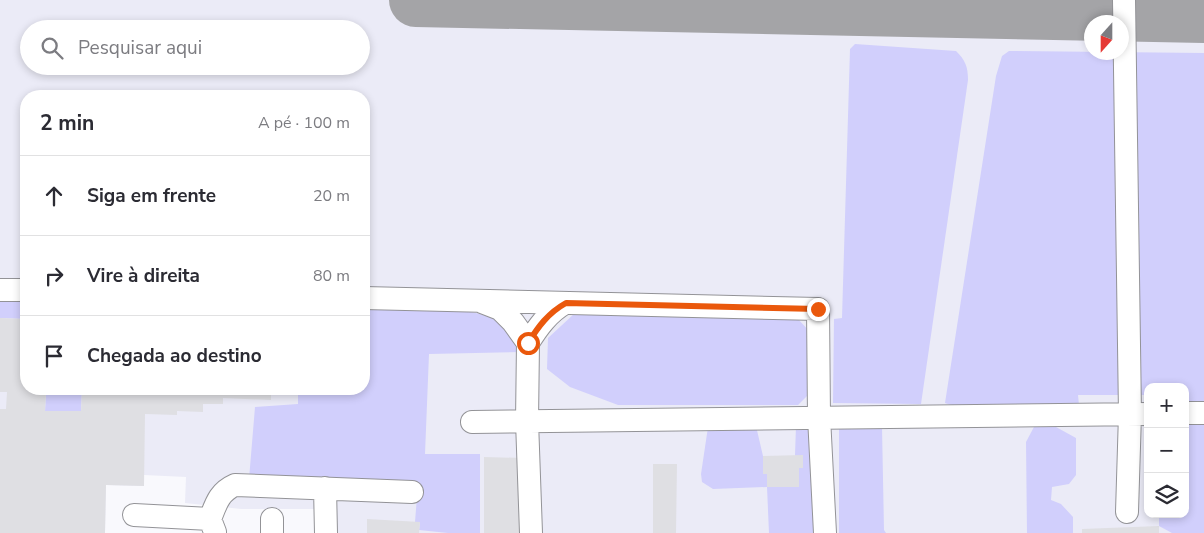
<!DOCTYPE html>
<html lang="pt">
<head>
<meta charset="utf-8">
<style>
	body { margin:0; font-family:"Nunito Sans",sans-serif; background:#f2f2f3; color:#2b2b33 }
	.controls { position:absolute; right:15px; bottom:15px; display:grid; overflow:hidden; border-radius:10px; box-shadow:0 2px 8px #0003 }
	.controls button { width:45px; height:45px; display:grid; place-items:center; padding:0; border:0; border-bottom:1px solid #e1e1e2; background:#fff; color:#2b2b33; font:25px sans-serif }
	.compass { position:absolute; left:1084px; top:15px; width:45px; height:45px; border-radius:50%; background:#fff; box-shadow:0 2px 8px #0003; rotate:201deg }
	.stop { position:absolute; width:15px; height:15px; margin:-11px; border:4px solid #ea580c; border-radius:50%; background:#fff }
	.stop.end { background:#ea580c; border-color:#fff; box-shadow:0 1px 5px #0008 }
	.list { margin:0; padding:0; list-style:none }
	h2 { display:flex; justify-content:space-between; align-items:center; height:65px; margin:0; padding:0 20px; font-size:21px }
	h2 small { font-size:16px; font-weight:400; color:#7c7c81 }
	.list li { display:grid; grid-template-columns:32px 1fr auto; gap:15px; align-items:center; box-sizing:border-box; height:80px; padding:0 20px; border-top:1px solid #e1e1e2 }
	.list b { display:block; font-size:19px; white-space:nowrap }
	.list em { font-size:16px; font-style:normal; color:#7c7c81 }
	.icon { flex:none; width:28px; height:28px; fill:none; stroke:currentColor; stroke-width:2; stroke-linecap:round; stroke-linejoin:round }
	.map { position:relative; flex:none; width:1204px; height:533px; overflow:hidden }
	.search { position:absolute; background:#fff; box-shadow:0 2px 8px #0003; left:20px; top:20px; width:350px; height:55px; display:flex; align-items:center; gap:12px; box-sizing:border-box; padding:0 18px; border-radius:28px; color:#7c7c81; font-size:19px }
	.panel { position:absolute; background:#fff; box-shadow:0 2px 8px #0003; left:20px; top:90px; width:350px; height:305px; border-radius:20px }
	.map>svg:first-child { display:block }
</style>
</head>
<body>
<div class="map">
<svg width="1204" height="533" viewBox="0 0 1204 533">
	<rect width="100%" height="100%" fill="#f9f9fd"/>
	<!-- built -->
	<path fill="#ebebf7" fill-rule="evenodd" d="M0 0H1204V533H314V509H241L185 503 186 477 144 475V486L106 485 105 533H0ZM1092 22H1122V52H1092ZM29 29H361V66H29ZM26 96H364V389H26ZM1148 387H1185V514H1148Z"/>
	<!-- green -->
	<path fill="#d1cffc" d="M855 44 956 51C965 60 968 66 968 80L921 404 833 403 834 319 842 318 850 49Z
		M1009 51 1204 53V404H1185V387H1148V395H1078L1079 405 954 406 945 403 996 76 1002 56Z
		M0 299 26 300V319L0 318Z
		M364 309C394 309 480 303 501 324 508 332 514 343 521 352L429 354 425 454H480V533H448L419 530 420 522H415L418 484 249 479 255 407 298 404V389H364Z
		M575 313 798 319 810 332 811 392 798 405H618L570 387 547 369 548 338Z
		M69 389H82L81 411H45L46 393 68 394Z
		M1185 424H1204V533H1172L1159 526V514H1185Z
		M1035 425 1056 427 1076 438V475L1069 484 1052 487 1051 500 1061 504 1073 517V533H1027L1026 442Z
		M756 426 763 456V474H767V487H799V468L795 455 796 426 809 428 817 533H769L767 487 713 489 702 482 701 474 708 427Z
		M882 427 884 530 886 533H839V428Z
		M1148 437V503H1146L1145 444Z"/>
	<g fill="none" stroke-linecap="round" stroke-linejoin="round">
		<!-- taxiway -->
		<path stroke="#a4a4a7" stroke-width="54" d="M416 0 1204 16"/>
	</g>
	<!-- building -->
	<path fill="#dfdfe3" d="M0 318 26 319V389H69L68 394 46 393 45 411H81L82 389H271V400L223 398V404H203V412L177 411V415L145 414 144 486 106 485 105 533H0V409H6L7 392H0Z
		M803 455V468H799V487H767V474H763V456Z
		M484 457 523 458V533H484Z
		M653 464H677L676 533H653Z
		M367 519 420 522 419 533H367Z
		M1159 526V533H1082V529Z"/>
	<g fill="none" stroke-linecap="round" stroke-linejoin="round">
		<!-- minor casing -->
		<g stroke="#939397" stroke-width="24">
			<path id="minor" d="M1124 0 1130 414 1127 512
				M0 290H26
				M364 298 818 309 819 417 825 533
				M482 302 500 309 513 322 528 343C538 327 548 313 565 303
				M528 343 527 421 531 533
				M1185 413H1204
				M472 422 1148 414
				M325 488 326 533
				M134 515 210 519 215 532
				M210 519C216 504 219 492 235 485L412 492
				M272 533V519"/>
		</g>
		<!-- minor -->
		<use href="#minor" stroke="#fff" stroke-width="22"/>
	</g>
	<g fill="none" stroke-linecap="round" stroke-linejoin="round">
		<!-- route -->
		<path stroke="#ea580c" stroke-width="6" d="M528 343C538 327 548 313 566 303L818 309"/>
	</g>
</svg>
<div class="controls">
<button>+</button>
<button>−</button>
<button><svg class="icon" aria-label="layers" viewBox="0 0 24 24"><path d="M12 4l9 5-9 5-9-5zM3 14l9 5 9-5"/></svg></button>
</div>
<svg class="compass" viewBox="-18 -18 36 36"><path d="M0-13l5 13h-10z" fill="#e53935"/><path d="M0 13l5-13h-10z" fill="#7c7c81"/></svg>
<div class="stop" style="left:528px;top:343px"></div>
<div class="stop end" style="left:818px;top:309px"></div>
<div class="search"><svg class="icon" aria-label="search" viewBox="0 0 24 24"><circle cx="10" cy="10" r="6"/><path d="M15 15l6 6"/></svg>Pesquisar aqui</div>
<section class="panel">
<h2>2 min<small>A pé · 100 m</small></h2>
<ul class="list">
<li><svg class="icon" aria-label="ahead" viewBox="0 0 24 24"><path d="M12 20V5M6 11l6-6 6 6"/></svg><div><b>Siga em frente</b></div><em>20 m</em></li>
<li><svg class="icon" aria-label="right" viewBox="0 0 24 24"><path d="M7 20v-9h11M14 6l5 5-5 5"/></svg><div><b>Vire à direita</b></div><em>80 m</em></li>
<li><svg class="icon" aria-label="arrive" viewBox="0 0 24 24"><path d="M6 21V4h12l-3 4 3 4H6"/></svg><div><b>Chegada ao destino</b></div></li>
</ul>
</section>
</div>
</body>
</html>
